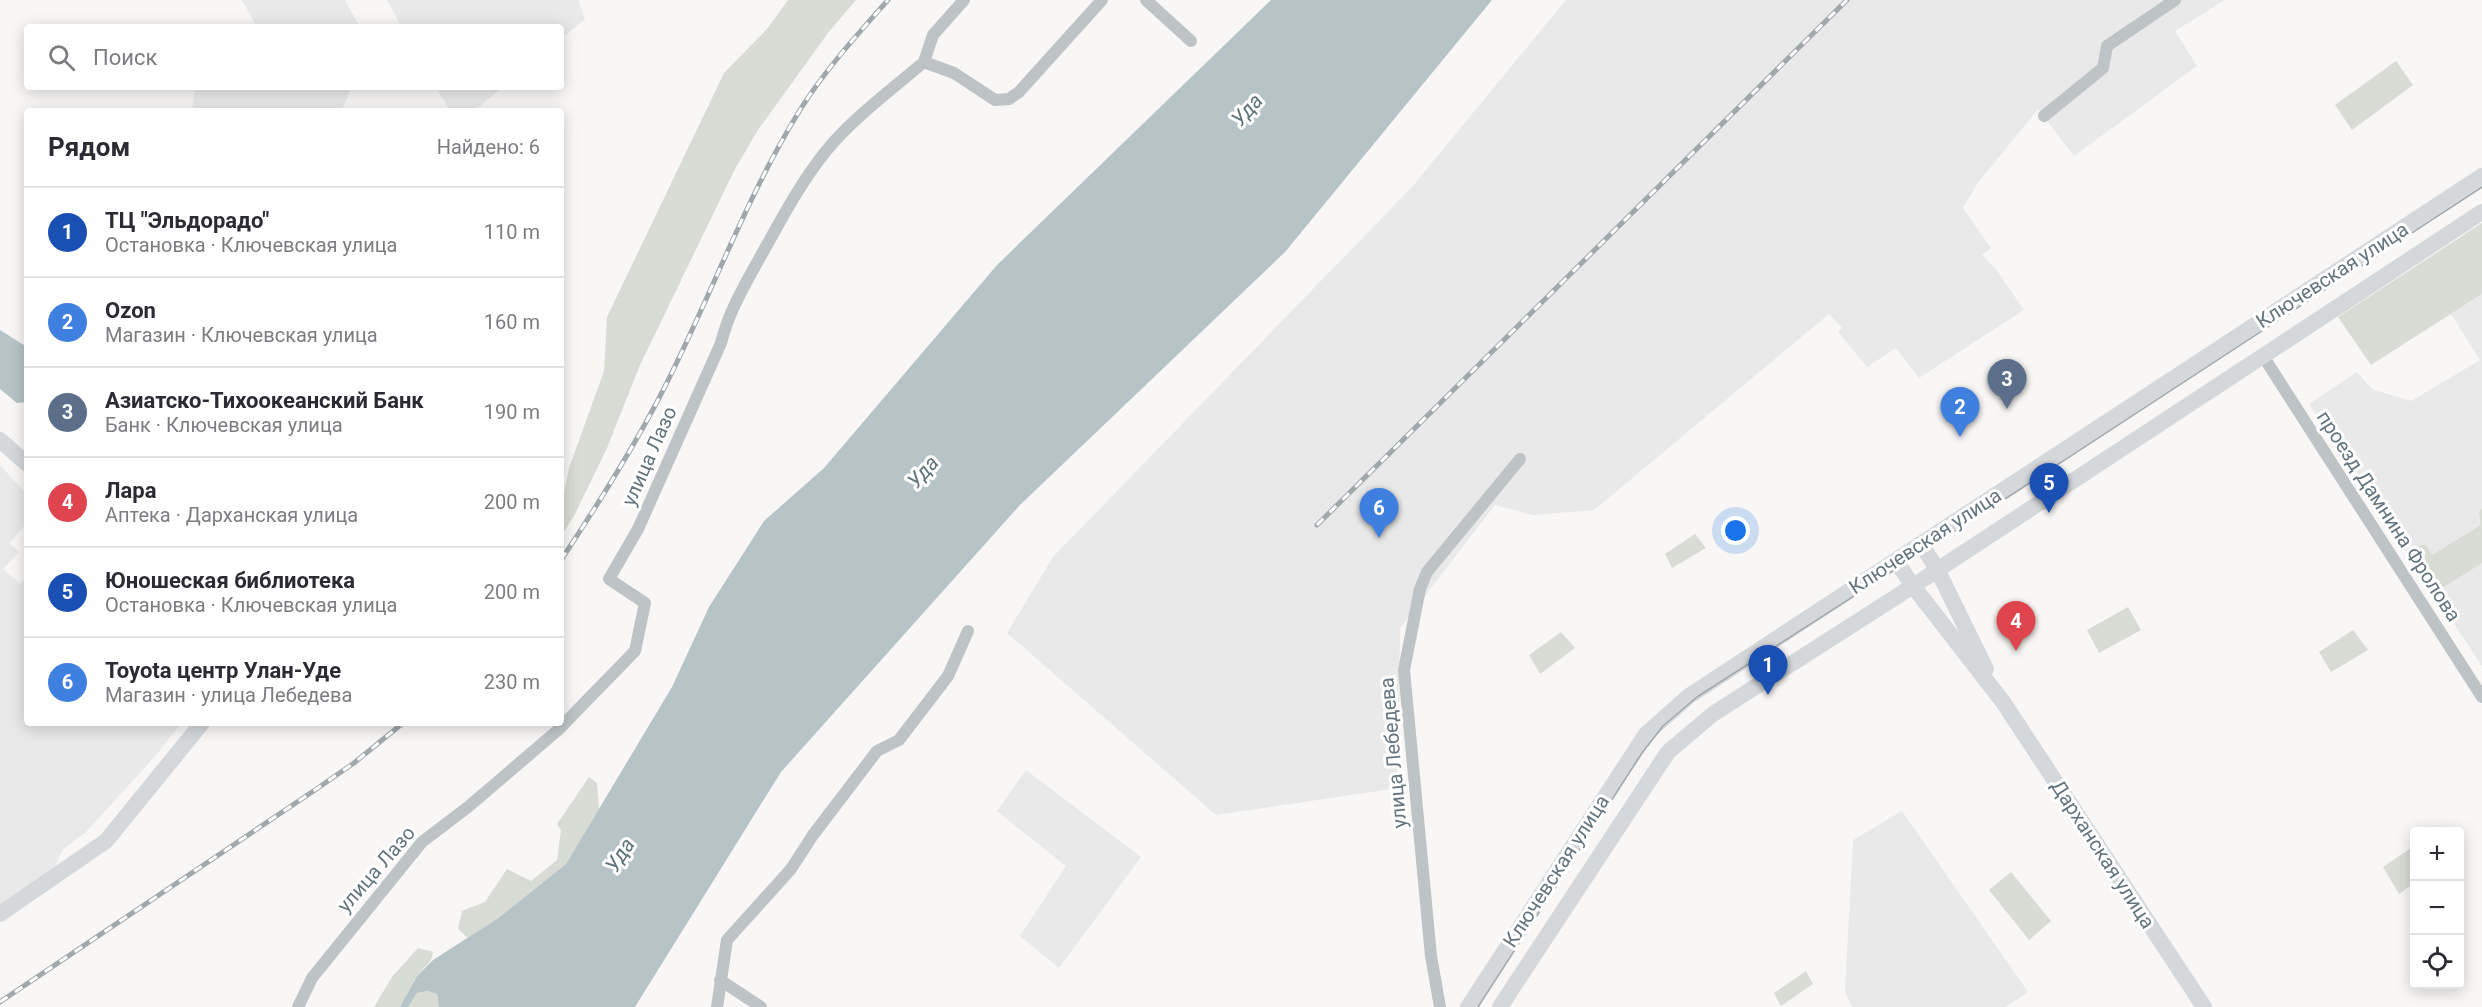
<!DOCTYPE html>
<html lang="ru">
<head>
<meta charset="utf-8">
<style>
	body { margin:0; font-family:Roboto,sans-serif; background:#f7f7f7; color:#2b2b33 }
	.controls { position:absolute; right:18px; bottom:18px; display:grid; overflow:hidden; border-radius:6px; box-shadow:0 3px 15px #0003 }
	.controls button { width:54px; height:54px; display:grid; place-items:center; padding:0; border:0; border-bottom:2px solid #e1e1e2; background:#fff; color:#2b2b33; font:30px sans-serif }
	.you { position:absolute; left:1736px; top:531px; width:21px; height:21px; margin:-15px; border:4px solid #fff; border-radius:50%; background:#1a73e8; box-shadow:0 0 0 9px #1a73e833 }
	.badge { display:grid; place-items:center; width:39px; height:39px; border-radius:50%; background:#db4e32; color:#fff; font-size:20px; font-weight:700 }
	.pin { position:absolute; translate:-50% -50px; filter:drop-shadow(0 2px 3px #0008) }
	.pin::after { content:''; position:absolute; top:32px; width:21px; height:18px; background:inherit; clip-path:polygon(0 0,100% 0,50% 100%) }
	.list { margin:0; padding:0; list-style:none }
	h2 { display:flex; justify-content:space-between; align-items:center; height:78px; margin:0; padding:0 24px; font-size:26px }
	h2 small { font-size:20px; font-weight:400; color:#7c7c81 }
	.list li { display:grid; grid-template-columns:39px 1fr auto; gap:18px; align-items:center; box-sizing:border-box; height:90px; padding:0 24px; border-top:2px solid #e1e1e2 }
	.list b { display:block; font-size:22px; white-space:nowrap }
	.list p { margin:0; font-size:20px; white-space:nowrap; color:#7c7c81 }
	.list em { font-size:20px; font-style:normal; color:#7c7c81 }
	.icon { flex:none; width:33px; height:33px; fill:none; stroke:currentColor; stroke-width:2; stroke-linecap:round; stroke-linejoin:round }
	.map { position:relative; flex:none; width:2482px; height:1007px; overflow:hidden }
	.search { position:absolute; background:#fff; box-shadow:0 3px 15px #0003; left:24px; top:24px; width:540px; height:66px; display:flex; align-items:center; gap:15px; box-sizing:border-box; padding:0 21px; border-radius:6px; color:#7c7c81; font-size:22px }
	.panel { position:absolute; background:#fff; box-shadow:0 3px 15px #0003; left:24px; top:108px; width:540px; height:618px; border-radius:6px }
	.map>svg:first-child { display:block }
</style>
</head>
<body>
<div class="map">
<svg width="2482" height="1007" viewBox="0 0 2482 1007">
	<rect width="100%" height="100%" fill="#f8f7f5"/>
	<!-- built -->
	<path fill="#e8e9e8" d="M242 0H345L360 27H257Z
		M387 0H578L585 19 561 39V27H402Z
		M1566 0H2225L2175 31 2197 66 2074 156 2038 109 1977 184 1963 208 1991 248 1982 255 1995 268 2024 310 1919 378 1896 348 1867 367 1838 332 1842 328 1829 314 1594 510 1533 515 1495 505 1400 628 1398 788 1216 815 1007 633 1053 557 1412 187Z
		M195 87H355L350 91 341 111H192Z
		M436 87H503L474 111H450Z
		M2482 294V666L2309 404 2357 372 2372 389 2411 401 2480 360 2451 314Z
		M0 465 27 495V522L10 543 19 552 3 569 20 584 27 576V723H181L157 754 86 832 63 849 54 868 0 905Z
		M1026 770 1141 857 1059 968 1020 936 1066 866 997 811Z
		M1902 811 2028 992 2006 1007H1852L1845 992 1853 840Z"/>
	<!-- green -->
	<path fill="#d8dcd4" d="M788 0H856L828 33 758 130 735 169 640 365 607 448 575 514 561 537V508L569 468 604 371 607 317 724 73 767 29Z
		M2396 61 2413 85 2352 130 2335 105Z
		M2482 223V294L2371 365 2338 317Z
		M2482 509V563L2434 593 2408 553 2422 545H2426L2432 555 2481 525 2479 511Z
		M1695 534 1706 548 1672 568 1665 554Z
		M2128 607 2141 630 2099 653 2087 630Z
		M2353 630 2368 650 2331 672 2319 652Z
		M1561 632 1575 648 1540 674 1529 655Z
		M589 777 597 783 599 809 566 864 497 919 468 938 458 929 462 911 485 902 507 869 531 881 557 860 561 830 557 824Z
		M2414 846V883L2399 894 2383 867Z
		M2011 872 2051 921 2029 940 1989 890Z
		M418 948 433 952C432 964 423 967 417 976 410 986 407 998 400 1007H374L392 977Z
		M1806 971 1813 984 1781 1006 1774 993Z
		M427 991 437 994 439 1007H408L417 993Z"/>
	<!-- water -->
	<path fill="#b7c4c7" d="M1271 0H1492L1285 252 1020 505 781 772 635 1007H439L437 994 427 991 417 993 408 1007H400L417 976 433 960 497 919 566 864 672 687 709 607 764 521 824 468 997 265Z
		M0 330 27 347V402L17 403 0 389Z"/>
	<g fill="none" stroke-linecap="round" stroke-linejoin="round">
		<!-- street -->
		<path stroke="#bec3c6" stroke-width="12" d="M1146 0 1191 41
			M924 62 954 73 995 100 1009 99 1019 92 1102 0
			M924 62 933 35 964 0
			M2044 116 2103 68 2107 46 2175 0
			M2263 356 2482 697
			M720 980 761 1007
			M298 1007 312 978 422 842 468 807 558 730 635 651 645 603 609 579 638 529 721 343C729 310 747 281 763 252 782 218 801 182 826 151 852 119 892 89 924 62
			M717 1007 727 940 791 869 813 835 877 751 899 740 948 676 968 631
			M1440 1007 1431 956 1404 670 1420 589 1427 572 1520 459"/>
		<!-- secondary -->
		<path stroke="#d4d8db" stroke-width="16" d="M0 440 27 464
			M1921 544 1937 569 1986 669
			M1896 561 1913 586 2003 702 2204 1007
			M0 914 106 841 202 723
			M1468 1007 1646 734 1689 696 2482 176
			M1500 1007 1668 752 1713 714 1913 586 2482 212"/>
		<!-- tram -->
		<path stroke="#a0a8ac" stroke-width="1.5" d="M1478 1007 1642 753 1663 726 1697 697 2022 488 2482 187"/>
		<!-- rail casing -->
		<g stroke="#a0a8ac" stroke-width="5">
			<path id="rail" d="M1317 525 1847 0
				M561 560C595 509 629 455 658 400 708 305 743 202 800 110 825 70 857 35 888 0
				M0 1002 315 790 354 763 403 723"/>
		</g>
		<!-- rail -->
		<use href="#rail" stroke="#fff" stroke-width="3" stroke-dasharray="9" stroke-linecap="butt"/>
	</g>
	<g text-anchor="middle" stroke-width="6" stroke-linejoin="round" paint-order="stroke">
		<!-- street labels -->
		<g font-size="20" fill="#64757e" stroke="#fff">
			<text transform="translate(2332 275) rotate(-33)" y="7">Ключевская улица</text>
			<text transform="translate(649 456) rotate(-66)" y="7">улица Лазо</text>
			<text transform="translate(2389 516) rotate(57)" y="7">проезд Дамнина Фролова</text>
			<text transform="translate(1925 541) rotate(-33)" y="7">Ключевская улица</text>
			<text transform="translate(1393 753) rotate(-95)" y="7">улица Лебедева</text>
			<text transform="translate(2103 854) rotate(57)" y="7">Дарханская улица</text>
			<text transform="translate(376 869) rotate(-49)" y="7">улица Лазо</text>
			<text transform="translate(1556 871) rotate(-57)" y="7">Ключевская улица</text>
		</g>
		<!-- water labels -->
		<g font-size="21" font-style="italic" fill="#5f7479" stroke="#fff">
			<text transform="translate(1247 110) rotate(-48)" y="7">Уда</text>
			<text transform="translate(923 472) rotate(-48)" y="7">Уда</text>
			<text transform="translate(620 855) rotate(-57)" y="7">Уда</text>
		</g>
	</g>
</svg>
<div class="controls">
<button>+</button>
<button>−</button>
<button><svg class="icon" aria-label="locate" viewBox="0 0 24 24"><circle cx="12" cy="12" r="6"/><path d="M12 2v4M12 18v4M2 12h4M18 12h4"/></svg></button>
</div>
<div class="you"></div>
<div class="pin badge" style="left:1768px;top:695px;background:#1a4fb4">1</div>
<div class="pin badge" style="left:1960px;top:437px;background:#3f7fe0">2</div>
<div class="pin badge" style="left:2007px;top:409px;background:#5c6f8a">3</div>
<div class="pin badge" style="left:2016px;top:651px;background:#e0444e">4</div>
<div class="pin badge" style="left:2049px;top:513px;background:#1a4fb4">5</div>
<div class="pin badge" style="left:1379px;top:538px;background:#3f7fe0">6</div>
<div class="search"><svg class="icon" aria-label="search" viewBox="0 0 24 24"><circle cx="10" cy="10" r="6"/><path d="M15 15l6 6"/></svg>Поиск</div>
<section class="panel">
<h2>Рядом<small>Найдено: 6</small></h2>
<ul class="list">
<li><span class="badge" style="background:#1a4fb4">1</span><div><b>ТЦ &quot;Эльдорадо&quot;</b><p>Остановка · Ключевская улица</p></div><em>110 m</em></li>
<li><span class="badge" style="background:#3f7fe0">2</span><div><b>Ozon</b><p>Магазин · Ключевская улица</p></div><em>160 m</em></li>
<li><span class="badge" style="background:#5c6f8a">3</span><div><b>Азиатско-Тихоокеанский Банк</b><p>Банк · Ключевская улица</p></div><em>190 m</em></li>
<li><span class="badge" style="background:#e0444e">4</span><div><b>Лара</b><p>Аптека · Дарханская улица</p></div><em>200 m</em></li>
<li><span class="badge" style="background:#1a4fb4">5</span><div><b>Юношеская библиотека</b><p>Остановка · Ключевская улица</p></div><em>200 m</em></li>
<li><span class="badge" style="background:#3f7fe0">6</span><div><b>Toyota центр Улан-Уде</b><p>Магазин · улица Лебедева</p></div><em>230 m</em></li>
</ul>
</section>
</div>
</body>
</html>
